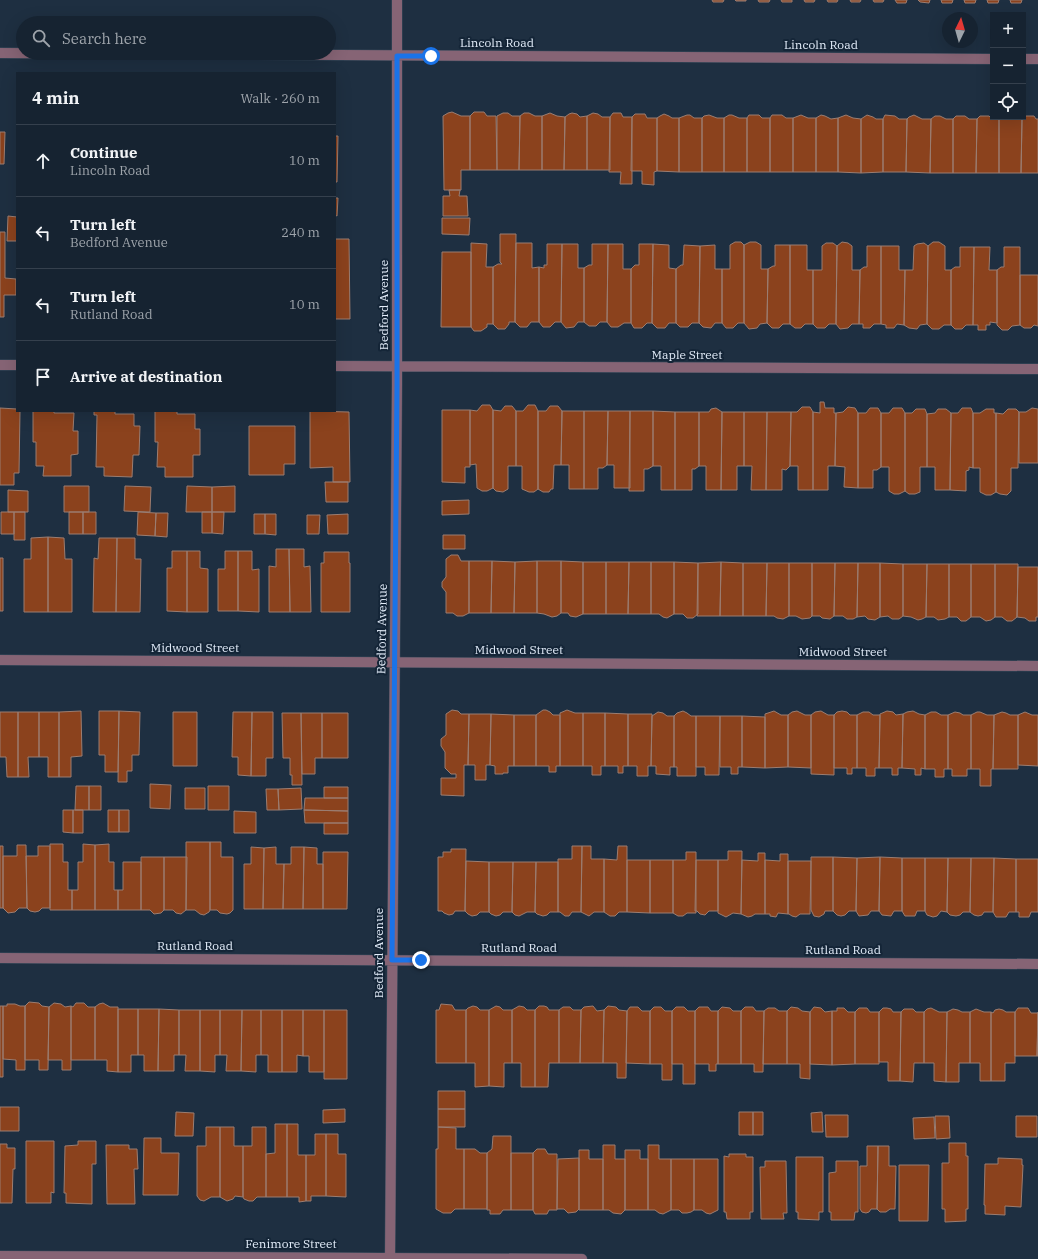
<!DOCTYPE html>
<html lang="en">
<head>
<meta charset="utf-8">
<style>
	body { margin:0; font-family:"IBM Plex Serif",serif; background:#1f2b39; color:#f1f3f6 }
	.controls { position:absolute; right:12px; top:12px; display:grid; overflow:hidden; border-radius:0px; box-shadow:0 4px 16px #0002 }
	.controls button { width:36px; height:36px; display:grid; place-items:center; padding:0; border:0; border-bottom:1px solid #35404d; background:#162331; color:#f1f3f6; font:20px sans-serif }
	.compass { position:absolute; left:942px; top:12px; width:36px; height:36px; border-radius:50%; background:#162331; box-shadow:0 4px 16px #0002; rotate:5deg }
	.stop { position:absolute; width:12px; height:12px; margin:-9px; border:3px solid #1a73e8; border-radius:50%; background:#fff }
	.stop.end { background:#1a73e8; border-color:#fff; box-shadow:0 1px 4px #0008 }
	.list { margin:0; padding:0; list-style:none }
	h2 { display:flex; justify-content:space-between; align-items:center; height:52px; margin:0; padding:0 16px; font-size:17px }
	h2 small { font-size:13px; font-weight:400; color:#9ea4ab }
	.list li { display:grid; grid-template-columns:26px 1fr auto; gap:12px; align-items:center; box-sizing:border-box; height:72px; padding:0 16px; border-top:1px solid #35404d }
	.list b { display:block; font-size:15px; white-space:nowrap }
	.list p { margin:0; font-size:13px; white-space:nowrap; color:#9ea4ab }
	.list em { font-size:13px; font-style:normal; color:#9ea4ab }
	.icon { flex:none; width:22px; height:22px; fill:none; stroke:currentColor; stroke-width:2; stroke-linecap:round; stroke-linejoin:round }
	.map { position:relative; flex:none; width:1038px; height:1259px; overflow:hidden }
	.search { position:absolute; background:#162331; box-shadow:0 4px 16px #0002; left:16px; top:16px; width:320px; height:44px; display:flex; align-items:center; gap:10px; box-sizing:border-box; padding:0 14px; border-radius:22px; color:#9ea4ab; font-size:15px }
	.panel { position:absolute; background:#162331; box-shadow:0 4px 16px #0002; left:16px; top:72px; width:320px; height:340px; border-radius:0px }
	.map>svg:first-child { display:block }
</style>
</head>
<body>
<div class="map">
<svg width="1038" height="1259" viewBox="0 0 1038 1259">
	<rect width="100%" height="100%" fill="#1e2f41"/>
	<!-- building -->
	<path fill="#8b421d" stroke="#9b7d71" d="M712 0H724L723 2H713Z
		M735 0H746V1H736Z
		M758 0H770L769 2H759Z
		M781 0H792V2H782Z
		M804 0H815L814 2H805Z
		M827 0H838L837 2H828Z
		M850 0H861L860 2H851Z
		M873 0H884L883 2H874Z
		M895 0H907L906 3H897Z
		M918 0H930L929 3 920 2Z
		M941 0H953L952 3H942Z
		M964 0H976L975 3H965Z
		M987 0H999L998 3H988Z
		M1010 0H1022L1021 3H1011Z
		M452 112 461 116H470V170H461V190H444L443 116 448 113Z
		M474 112H484L487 116H496L497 170H470V116Z
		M503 113H508L512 116H520L519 170H497V116Z
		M524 113H529L535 116H542V170H519L520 116Z
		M550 113 557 116 565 117 564 170H542V116Z
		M572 113 577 114 580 117 587 116V170H564L565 117 569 114Z
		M593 113 598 114 602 117H610V170H587V116Z
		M613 113H621L623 117H632V184H620L621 172H609L610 117Z
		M635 114H645L647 118H657V171L654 172V185L642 184V171H631L632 117Z
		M664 114 669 116 672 118H679V172L657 171V118L660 116Z
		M687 115H690L694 118H702V172H679V118Z
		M709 115 717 118H724V172H702V118L704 116Z
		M729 115H732L739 118H747V172H724V118Z
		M749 115H759L762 118H770V172H747V118Z
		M772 115H782L786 118H793V172H770V118Z
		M801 115 808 118H816V172H793V118Z
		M821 115 825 116 831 119 838 118V172H816V118Z
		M846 115 853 118 861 119V173L838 172V118Z
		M867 115 873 117 876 119H883V172L861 173V119Z
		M885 115 895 116 899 119H907L906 172H883V119Z
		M914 115 922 119H931L930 173 906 172 907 119 909 117Z
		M935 116H940L946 119H953V173H930L931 119Z
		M956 116H965L969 119H977L976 173H953V119Z
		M980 116H989L992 119H999V173H976L977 119Z
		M1025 116H1034L1036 119H1038V173H1021L1022 119Z
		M1002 117H1011L1014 119H1022L1021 173H999V119Z
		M0 132H5L4 164H0Z
		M335 136H338L337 182H335Z
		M449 190H460L459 196H467L468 216H443V196H450Z
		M335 198H338L337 216 335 215Z
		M8 216 17 217V241H7Z
		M442 218H470L469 235 442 234Z
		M0 232H5V278L16 279V295H4V317H0Z
		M500 234H516L515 322H509V324L505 329H498L493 324V267L498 264H502L500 262Z
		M335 239H349L350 319H335Z
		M735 242H741L744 245V323H738L733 328H726L722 323V269H730V245Z
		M750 242H756L761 245V269H768L767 323 760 324 757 328 749 329 744 323V245Z
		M842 242 848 243 852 246V270H860L859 324H852L848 328 840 329 836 324 837 246Z
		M933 242H939L945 246V270H951V325H944L939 329H932L927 324 928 246Z
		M471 243 487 244 486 267H493V324H487V327L481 331H474L471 327Z
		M516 243H532V268L539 267V322H531L527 327H520L515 322Z
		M826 243H833L837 246 836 324H829L825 328H817L813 324V270H822V246Z
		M924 243 928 246 927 324 920 325 917 329 909 328 904 325 905 270H913L914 246 917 244Z
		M547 244H562L561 322H555L550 327H543L539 322V267L544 268V265H547Z
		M562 244H578V268H584V322H578L574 327 566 328 561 322Z
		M592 244H608L607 322H600L596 326H589L584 322V268L589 265H592Z
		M608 244H623V269H631V323H624L618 327H611L607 322Z
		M639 244H653L652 323H647L642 328H634L631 323V269L635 265H639Z
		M653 244 669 245V268L676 269V323H669L665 328H657L652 323Z
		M684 245 700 246 699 323H692L688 327H680L676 323V269L681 265H683Z
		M715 245V269H722V323H715L711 328 703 327 699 323 700 246Z
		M775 245H790V324H783L779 328H772L767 323 768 269 773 266H775Z
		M790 245H807V270H813V324H805L801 328H795L790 324Z
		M867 246H881V324H874L870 328H863V324H859L860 270 864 267H867Z
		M881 246H899V270H905L904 325 897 324 894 328H886V325L881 324Z
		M960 247H974L973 325H966L962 329H955L951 325V270L955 267H960Z
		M974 247H990L989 270H997V323L990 322V325H986V330H978V325H973Z
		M1004 247H1020V325L1012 326 1008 330H1002L997 325V270L1001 267H1004Z
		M442 252H471V327H441Z
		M1020 275H1038V326L1034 325 1031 328H1024L1020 325Z
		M820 402H824L825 408H834V413H836L835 466H828V490H813V412L820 413Z
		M482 405H490L493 410V488L487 491H482L477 488 476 464 470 465V410L477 411Z
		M528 405H535L538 411V489L534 492H529L522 489V466H516V411H523Z
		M505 406H512L516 411V466H508V489L503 492 496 491 493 488V410L501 411Z
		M550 406H558L562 411 561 465H554L553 489H551L549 492H543L538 489V411H546Z
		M802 407H810L813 412V490H798V466H790L791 412H797Z
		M848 407 855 408 858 413V488L844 487 845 467 835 466 836 413 843 412Z
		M0 408 17 409V411H20L19 473H14V485H0Z
		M716 408 722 412 721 490H706V466H699V412H709L711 409Z
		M870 408H878L881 413V467L877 470H873V488H858V413H866Z
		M893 408H902L905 413V491L899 494H894L889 491V467H881V413H889Z
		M962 408H971L973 413V468L969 467V470L966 471V491L950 490 951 413H958Z
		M1032 408 1038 409V463H1019V412H1026Z
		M916 409H925L927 414V467H920V492L915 494H909L905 491V413H912Z
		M938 409H946L951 413 950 490H935V467H927V414L935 413Z
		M986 409H994V413H996V492L991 495H986L980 492V468H973V413H980Z
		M1008 409H1016L1019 412 1018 468H1011V491L1007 495 1000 494 996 492V413L1003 414Z
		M442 410H470V467H465V483L442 482Z
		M33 411H54V413H74L73 431H78V454L71 455V476H43L44 466H36V442H33Z
		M94 411H115V414H134V426H140L139 455H133L132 477 104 476V467H96L97 415H94Z
		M155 411H177V414H195V429H200V455H193V477H165V467H157L158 442H155Z
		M310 411 349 412 350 482H333V467L310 468Z
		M562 411H584V489H569V465H561Z
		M584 411H608L607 465 603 468H598V489H584Z
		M608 411H630V488H614V465H607Z
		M630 411H653V466L648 469H644V491H629Z
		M653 411 675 412V490H661V466H653Z
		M675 412H699V466L695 469H692V490H675Z
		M722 412H744V466H737V490H721Z
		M744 412H767L766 490H751L752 466H744Z
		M767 412H791L790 466 786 470 782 469V490H766Z
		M249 426H295V464H284V475H249Z
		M325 482H348V502H326Z
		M64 486H89V512H64Z
		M125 486 151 487 150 512 124 511Z
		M187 486 212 487V512H186Z
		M235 486V512H212V487Z
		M8 490 28 491V512H8Z
		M469 500V514L442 515V501Z
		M1 512H14V534H1Z
		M14 512H25V540H14Z
		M69 512H83V534H69Z
		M83 512H96V534H83Z
		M138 512 156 513 155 536 137 535Z
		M202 512H212V533H202Z
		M212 512H224L223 534 212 533Z
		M156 513H168L167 537 155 536Z
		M254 514H265V534H254Z
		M265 514H276V535L265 534Z
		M348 514V534H328L327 515Z
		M307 515H320L319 534H307Z
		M443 535H465V549H443Z
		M48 537V612H24V559H31V538Z
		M48 537 64 538 65 559H72V612H48Z
		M99 538H117L116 612H93L94 558 98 559Z
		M117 538H135V559H141L140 612H116Z
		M276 549H289L290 612H269V566L276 567Z
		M289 549H304V567L310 566 311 612H290Z
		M172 551H187V612L167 611V568H172Z
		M187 551H200V568L208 569V612H187Z
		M225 551H238V611H218V569H225Z
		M238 551H252V570L259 569V612L238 611Z
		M324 552H349V563H350V612H321V563H324Z
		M451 555H458L461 561H469V613L463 616H457L453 613H446V592L442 587V582L446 577V559Z
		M0 558H3V611H0Z
		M469 561H492L491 613H469Z
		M492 561 515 562 514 613H491Z
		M537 561V613H514L515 562Z
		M537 561H561V613L557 616 552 617 544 614 537 613Z
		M561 561 583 562V614L576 617 570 616 568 613H561Z
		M583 562H606V614H583Z
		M606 562H629L628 614H606Z
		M629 562H651V614H628Z
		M651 562H674V614L667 618 663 617 659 614H651Z
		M674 562 698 563V614L693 618H687L683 614H674Z
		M721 562 720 616H697L698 563Z
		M721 562 743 563V616H720Z
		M743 563H767L766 616H743Z
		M767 563H789V616L783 619 777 618 774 616H766Z
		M789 563H812V616L810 618 802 619 796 616H789Z
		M812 563H835L834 616 830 619 822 618 820 616H812Z
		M835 563H858L857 617 853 619H847L843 616H834Z
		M858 563H880V617L875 620 868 619 865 616 857 617Z
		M880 563 903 564V616L899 619H892L888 616 880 617Z
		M903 564H927L926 617 922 619 918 620 911 617 903 616Z
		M927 564H949V617L945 619 938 620 934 617H926Z
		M949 564H971V617L966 621H961L957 617H949Z
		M971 564H995V617L991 620 986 621 980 617H971Z
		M995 564H1018L1017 617 1012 621H1007L1002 617H995Z
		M1018 567H1038V617H1036V621H1029L1025 618 1017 617Z
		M452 710 458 711 461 714H469L468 765H464V796L441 795V778H456V774H451L445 768V752L441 746V739L446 735V714Z
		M543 710H546L550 712 553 715H560V766H556V772H549V766H536V715Z
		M567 710 575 713H583V766H560V713Z
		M81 711 82 756 71 757V777H59V712Z
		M99 711H119L118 772H105V755H99Z
		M119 711 140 712 139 755H132V771H127V782H118Z
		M683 711 687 713 691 716H696V776H677V767H674V716L677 713Z
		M774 711 781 715H788V767L765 768V714Z
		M797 711 805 715H811V768L788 767V715L792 712Z
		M821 711 828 715H834V775L811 774V715L815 712Z
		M842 711 847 712 850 715H857V768H852V774H847V768H834V715L837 712Z
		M887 711 893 712 896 715 903 714 902 768H898V775H892V768H879L880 714Z
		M913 711 919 714 925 715V769L921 768V775H915V769L902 768 903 714 907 712Z
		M0 712H18V777H7L6 757H0Z
		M18 712H39V757H28L29 777H18Z
		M39 712H59V777H48V757H39Z
		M173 712H197V766H173Z
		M233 712H252L251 776 238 775V757H232Z
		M252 712H273V758H266V776H251Z
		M658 712 663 713 667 716H674V767H670V775L656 774V766H651L652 716Z
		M863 712H869L873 715H880L879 768H875V776H866V768H857V715Z
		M931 712H936L941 715H948V769H944V777H935V769H925V715Z
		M955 712 960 713 963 715H971V769H967V776H952V769H948V715Z
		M977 712H980L987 715H994L993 769H991V786H980V769H971V715Z
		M1002 712 1006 713 1010 715H1018V769H993L994 715Z
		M1025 712 1032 715H1038V766L1018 765V715Z
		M282 713H301L302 785H292V775H290V758H283Z
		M301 713H322V758H315V774H302Z
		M322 713H348V758H322Z
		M583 713H605V766H601V775H592V766H583Z
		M605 713 628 714V766H623V773H618V766H605Z
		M469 714H491L490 765H486V780H475V765H468Z
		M491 714 514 715V766H508V773H503V774H495V766L490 765Z
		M628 714H652L651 766H648V776H637V766H628Z
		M514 715H536V766H514Z
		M696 716H720L719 775H705V767H696Z
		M720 716H742V767H738V774H731V767H720Z
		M742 716 765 717V768L742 767Z
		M150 784 171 785 170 809 150 808Z
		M76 786H89V810H75Z
		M89 786H101V810H89Z
		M208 786H229V810H208Z
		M324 787H348V798H324Z
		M185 788H205V809H185Z
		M301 788 302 809 279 810 278 789Z
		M266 789H278L279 810H267Z
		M305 798H348V811L304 810Z
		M63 810H73V833L63 832Z
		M73 810H83V833H73Z
		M108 810H119V832H108Z
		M119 810H129V832H119Z
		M304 810 348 811V823H305Z
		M234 811 256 812V833H234Z
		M324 823H348V834H324Z
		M186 842H210V910L209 912 204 915 200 914 195 910H186Z
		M210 842H221V857H233V910L230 913 227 914 220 913 217 910H210Z
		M50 844H63V862H68V890H72V910H50Z
		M83 844 95 845V910H72V890H78V862H83Z
		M109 844V862H114V890H118V910H95V845Z
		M17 845H26L27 908H19L15 912 8 913 3 908V856H17Z
		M0 846H3V908H0Z
		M38 846H50V908H42L39 911 35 912 30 911 27 908 26 856H38Z
		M572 846H582L581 912H572L569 916H565L560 912H558V859H572Z
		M582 846H591V859H604V912H594L589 916 581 912Z
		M618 846H627V912H619L615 916H610L604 912V859L617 860Z
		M251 847 264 848 263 909H244V864H251Z
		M276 847V864H284L283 909H263L264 848Z
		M291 847H304L303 909H283L284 864H291Z
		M304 847 317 848V864H323V909H303Z
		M451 849H466L465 911H455L453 914 449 915 444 913 442 911H438V857H443V852H451Z
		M728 851H742L741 914 733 913 726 917 718 913V860H728Z
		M323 852H348L347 909H323Z
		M686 852H696V913H687L683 916H678L673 913V860H686Z
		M758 853H765V914H755L752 916 748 917 741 914 742 860 758 861Z
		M780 854H788V914L778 913 776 917 770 916V914H765V860L780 861Z
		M141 857H164V910L161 913 154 914 150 910H141Z
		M164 857H187L186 910 181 914 176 913 173 910H164Z
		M811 857H833V911H825L824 914 819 917 814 916 811 910Z
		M833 857 857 858 856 911H849L845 915 841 916 837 915 833 911Z
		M880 857 879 911H871L868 915 859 916 856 911 857 858Z
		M880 857 902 858V911H894L891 916 882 915 879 911Z
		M902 858H925V911H917L915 916H905L902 911Z
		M925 858H948L947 912 941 911 937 916 933 917 927 915 925 911Z
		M948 858H971L970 912H963L960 915 956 916 950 915 947 912Z
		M971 858H994L993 912H984L982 915 978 916 974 915 970 912Z
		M994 858 1016 859V912H1009L1006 917H996L993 912Z
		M1016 859H1038V912H1031L1029 917H1019V912H1016Z
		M627 860H650V913L627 912Z
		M650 860H673V913H650Z
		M696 860H718V911H709L705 915 700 914 697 911H695Z
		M466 861 489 862V912H480L477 915 472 916 468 914 465 911Z
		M788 861H811L810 914H800L796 917 792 916 789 914H788Z
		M123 862H141V910H118V890H123Z
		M489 862H513L512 912H503L500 915 496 916 491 914 489 912Z
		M513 862H536L535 912H527L519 916 515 915 512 912Z
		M536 862H558V912H550L547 915 543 916 537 914 535 912Z
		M29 1002 39 1003 42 1006 49 1007 48 1070H39V1060H25V1006Z
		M54 1003 61 1004 65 1007 71 1006V1070H62V1060H48L49 1007Z
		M76 1003H84L88 1007H95V1060H71V1006L73 1007Z
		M103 1003 110 1007H118V1072L107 1071V1060H95V1007L99 1004Z
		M7 1004H15L20 1006H25V1070H16V1060L3 1059V1006H7Z
		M441 1004 452 1005 455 1010H466V1063H436V1010H439Z
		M0 1006H3V1077H0Z
		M473 1006 477 1007 480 1010H489V1086L475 1087V1063H466V1010L468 1008Z
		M496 1006 500 1007 503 1010H512V1063H504V1087L489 1086V1010Z
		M519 1006 524 1007 527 1010H535V1087H521V1063H512V1010Z
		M539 1006H544L547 1007 549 1010H559V1063H549L548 1087H535V1010Z
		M593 1006 597 1011 604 1010 603 1063H580L581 1010 584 1007Z
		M608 1006 616 1007 619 1010 627 1011 626 1078H617V1063H603L604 1010Z
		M563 1007H570L573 1010H581L580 1063H559V1010Z
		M630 1007H638L642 1011H650V1064L626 1063 627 1011Z
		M654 1007H661L665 1011H672V1080H662V1064H650V1011Z
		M676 1007H684L688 1011H695V1084H683V1064H672V1011Z
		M699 1007H708L711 1011H718V1064H716V1071H709V1064H695V1011Z
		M722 1007 730 1008 733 1011H741V1064H718V1011Z
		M745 1007H753L756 1011H764L763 1072H754V1064H741V1011Z
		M791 1007 798 1008 802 1011 810 1012V1079L800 1078V1064H787V1011Z
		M814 1007 821 1008 825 1012 832 1011V1065L810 1064V1012Z
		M768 1008H775L779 1011H787V1064H763L764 1011Z
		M837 1008H844L848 1012H855V1064L832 1065V1011H837Z
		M859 1008H867L870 1012H879V1064H855V1012Z
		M883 1008H887L891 1009 893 1012H901L900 1081H888V1062H879V1012Z
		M931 1008 939 1012H947L946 1082 934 1081V1063H924V1012L927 1009Z
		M1018 1008H1028L1031 1013H1038L1037 1056H1015V1012Z
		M118 1009H138V1055H131V1072H118Z
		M138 1009H159L158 1071H144V1055H138Z
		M159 1009 179 1010V1055H174V1071H158Z
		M904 1009H913L916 1012H924V1063H914L913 1082 900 1081 901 1012Z
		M953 1009 958 1010 962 1012H970V1063H959V1082H946L947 1012Z
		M976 1009 984 1012H991V1081H980V1063H970V1012Z
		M999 1009 1003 1010 1006 1012H1015V1063H1005V1081H991V1012L993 1013 995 1010Z
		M179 1010H200V1071H185L186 1055H179Z
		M200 1010H220V1055H215V1072L200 1071Z
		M220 1010H242L241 1071H226L227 1055H220Z
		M242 1010H261V1055H256V1072L241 1071Z
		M261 1010H282V1072H268V1055H261Z
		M282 1010H303V1056L297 1055V1072H282Z
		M303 1010H324V1072H309V1056H303Z
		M324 1010H347V1079H324Z
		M1038 1012V1056H1037L1038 1013Z
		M438 1091H465V1109H438Z
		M0 1107H19V1131H0Z
		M345 1109V1122L323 1123V1110Z
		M438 1109H465V1127H438Z
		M176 1112 194 1113 193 1136H175Z
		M739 1112H753V1135H739Z
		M753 1112H763V1135H753Z
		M822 1112 823 1132H812L811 1113Z
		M825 1115H848V1137H826Z
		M935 1116H949L950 1138 936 1139Z
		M1016 1116H1037V1137H1016Z
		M934 1117 935 1138 914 1139 913 1118Z
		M275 1124H287V1197H266V1154L275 1153Z
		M287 1124H298V1155H306V1201L299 1202V1197H287Z
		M206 1127H220V1197H211L204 1201 200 1200 197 1196V1146H206Z
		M220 1127H234V1146H243V1197L235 1196 233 1199 227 1201 220 1197Z
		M252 1127H266V1197H257L253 1201H249L244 1199 243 1197V1146H252Z
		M438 1127 456 1128V1149H464V1209H455L451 1213H443L436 1209V1149H438Z
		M315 1134H326V1196H311V1201H306V1155H315Z
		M326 1134H338V1154H346V1197L326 1196Z
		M493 1136H511V1210H503L500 1214H490V1210H487V1153L492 1149Z
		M144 1138H161V1153H179L178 1195H143Z
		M26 1141H54V1193L51 1192V1203H26Z
		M78 1141H96V1164H92V1204L66 1203V1193H64L65 1146 78 1145Z
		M949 1143H966V1156H968V1209H966V1221L945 1222V1209H942V1163H949Z
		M0 1144H7V1148H15V1169H13L12 1203H0Z
		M106 1145H129V1149H137L138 1169H134L135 1204H107Z
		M603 1145H615V1159H625V1210L621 1214 613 1213 609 1210H603Z
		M648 1145H659V1159H671V1210L663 1214 659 1213 655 1210H648Z
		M867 1146H878L877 1209H871L869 1212 866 1213 862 1212 860 1209V1166H867Z
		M878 1146H889V1166H896L895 1209H890L886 1212H880L877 1209Z
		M464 1149H475L480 1153H487V1209H464Z
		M537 1149H545L548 1154H557V1210H549L547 1214H535L533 1210V1153Z
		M579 1150H589V1159H603V1210H579Z
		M625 1150H640V1159H648V1210H625Z
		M511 1153H533V1210H511Z
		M729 1154H746V1157H753V1212H750V1219H727L726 1212H724V1156L729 1157Z
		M796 1157H823V1212H819V1220L798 1219V1212H796Z
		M579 1158V1209L576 1212 568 1213 564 1209H557L558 1159Z
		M998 1158 1022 1159V1165H1023L1021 1207 1005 1206V1215L985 1214V1205H984L985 1164H998Z
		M671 1159H694V1210L691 1212 687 1213H682L679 1210H671Z
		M694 1159H718V1210L710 1214 706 1213 702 1210H694Z
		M765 1161H786L787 1213H783L784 1219H761L760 1167H765Z
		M836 1161H858V1212H855L854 1220H831V1212H829V1173L836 1172Z
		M899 1165H929L928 1221H899Z"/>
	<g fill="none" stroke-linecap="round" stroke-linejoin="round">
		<!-- minor casing -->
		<g stroke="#3d4d5e" stroke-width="11">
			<path id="minor" d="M0 53 993 59
				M1023 59H1038
				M0 365H17
				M335 366 1038 369
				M0 660 1038 666
				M0 958 1038 964
				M0 1256 582 1259
				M390 1259 397 385V0"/>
		</g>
		<!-- minor -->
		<use href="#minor" stroke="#866475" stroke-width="10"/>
	</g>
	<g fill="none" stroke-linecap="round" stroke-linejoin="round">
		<!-- route -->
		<path stroke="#1a73e8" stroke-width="5" d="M421 960H392L397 385V56H431"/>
	</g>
	<g text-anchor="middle" stroke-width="4" stroke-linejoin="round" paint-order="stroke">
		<!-- street labels -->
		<g font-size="12" fill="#e2ecf9" stroke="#142537">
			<text x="497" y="47">Lincoln Road</text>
			<text x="821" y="49">Lincoln Road</text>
			<text transform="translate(384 305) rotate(-90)" y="4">Bedford Avenue</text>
			<text x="687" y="359">Maple Street</text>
			<text transform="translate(382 629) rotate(-89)" y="4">Bedford Avenue</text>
			<text x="195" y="652">Midwood Street</text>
			<text x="519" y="654">Midwood Street</text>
			<text x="843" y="656">Midwood Street</text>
			<text x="195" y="950">Rutland Road</text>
			<text x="519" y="952">Rutland Road</text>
			<text x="843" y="954">Rutland Road</text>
			<text transform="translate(379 953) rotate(-90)" y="4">Bedford Avenue</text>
			<text x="291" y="1248">Fenimore Street</text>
		</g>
	</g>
</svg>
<div class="controls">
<button>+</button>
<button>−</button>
<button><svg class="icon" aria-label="locate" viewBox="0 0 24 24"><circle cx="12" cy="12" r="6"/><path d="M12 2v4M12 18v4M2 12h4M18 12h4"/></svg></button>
</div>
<svg class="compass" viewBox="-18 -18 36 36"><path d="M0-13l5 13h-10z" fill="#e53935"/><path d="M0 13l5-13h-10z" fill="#9ea4ab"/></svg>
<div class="stop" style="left:431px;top:56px"></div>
<div class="stop end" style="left:421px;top:960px"></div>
<div class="search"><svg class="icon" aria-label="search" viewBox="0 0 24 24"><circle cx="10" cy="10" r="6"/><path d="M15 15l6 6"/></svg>Search here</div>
<section class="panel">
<h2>4 min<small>Walk · 260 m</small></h2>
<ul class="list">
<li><svg class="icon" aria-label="ahead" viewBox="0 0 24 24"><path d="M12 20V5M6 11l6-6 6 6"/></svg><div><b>Continue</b><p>Lincoln Road</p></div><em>10 m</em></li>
<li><svg class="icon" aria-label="left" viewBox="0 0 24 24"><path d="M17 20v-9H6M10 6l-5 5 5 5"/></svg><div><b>Turn left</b><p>Bedford Avenue</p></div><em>240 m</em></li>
<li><svg class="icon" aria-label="left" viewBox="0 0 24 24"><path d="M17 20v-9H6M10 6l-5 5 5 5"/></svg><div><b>Turn left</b><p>Rutland Road</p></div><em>10 m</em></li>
<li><svg class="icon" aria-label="arrive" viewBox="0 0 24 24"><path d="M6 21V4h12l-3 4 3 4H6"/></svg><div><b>Arrive at destination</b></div></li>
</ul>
</section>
</div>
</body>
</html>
